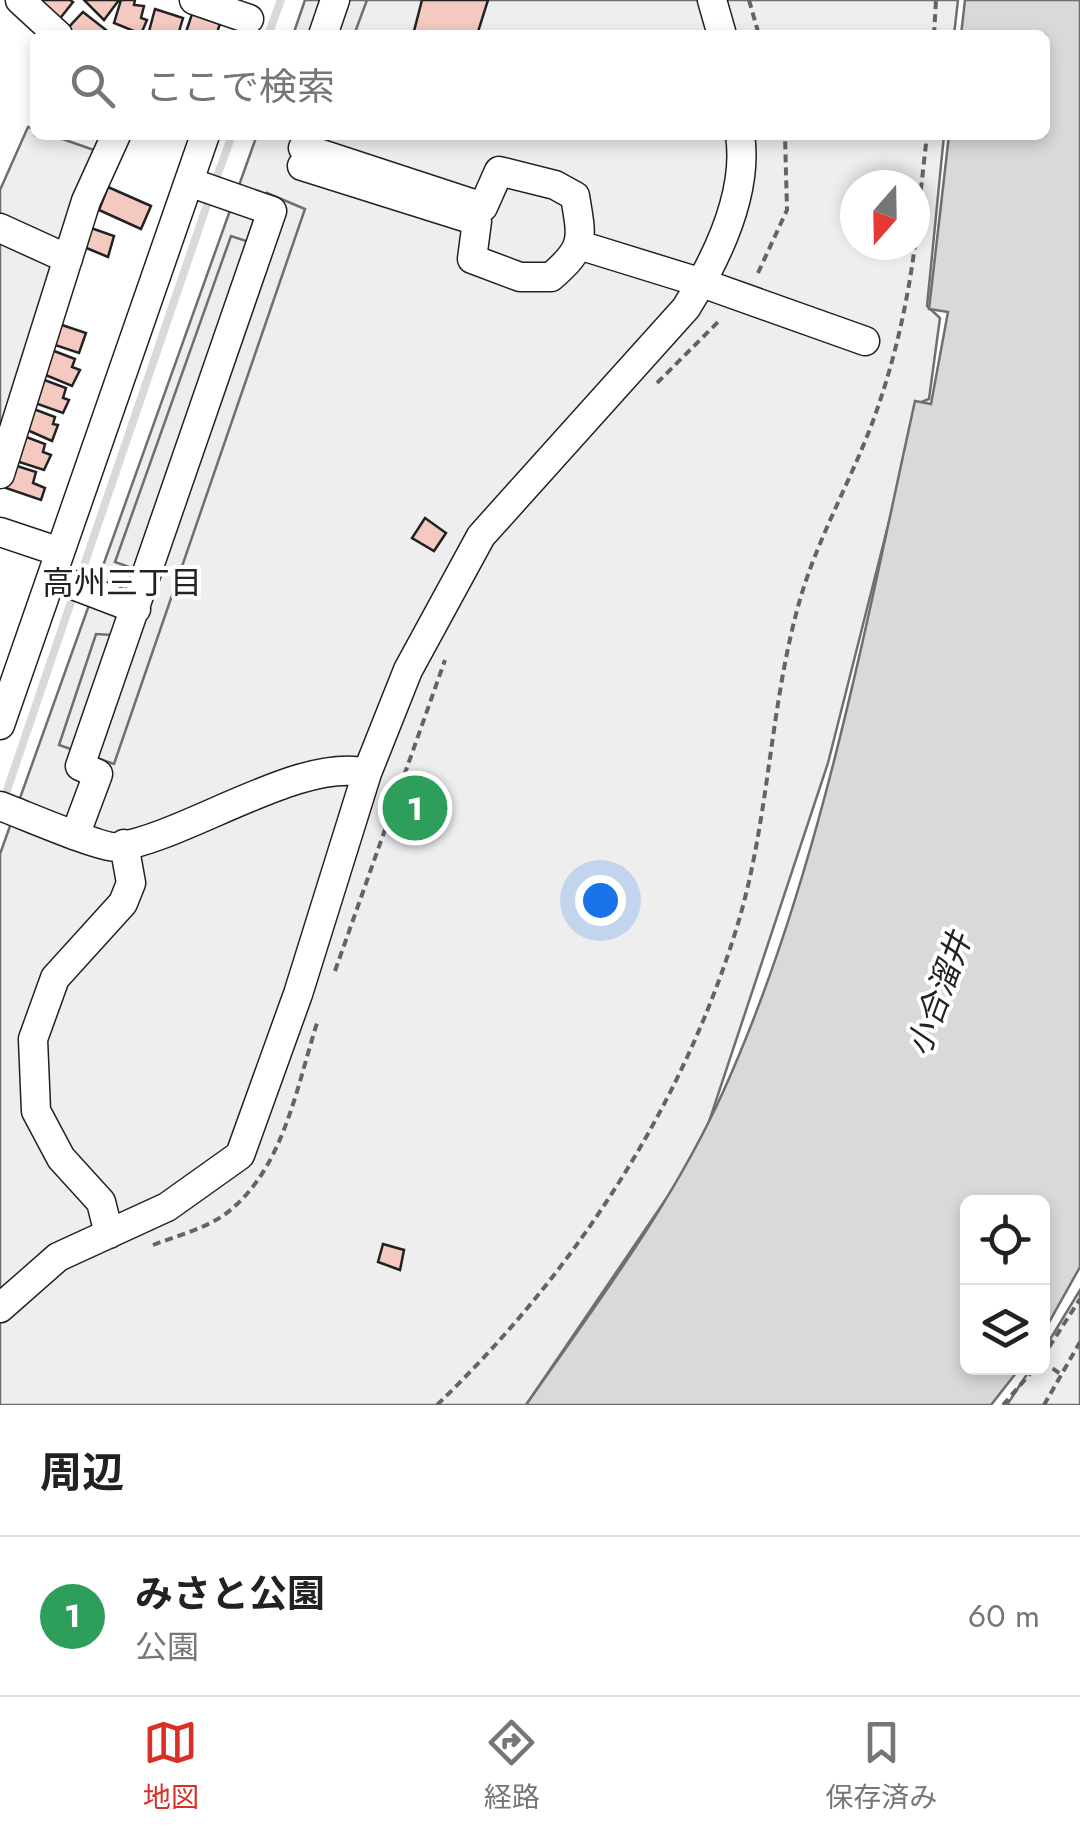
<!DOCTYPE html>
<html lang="ja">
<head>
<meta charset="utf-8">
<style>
	body { margin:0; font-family:Jost,"Noto Sans JP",sans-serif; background:#f2f2f2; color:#222 }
	.controls { position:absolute; right:30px; bottom:30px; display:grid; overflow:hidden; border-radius:15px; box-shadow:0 5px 15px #0003 }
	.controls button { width:90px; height:90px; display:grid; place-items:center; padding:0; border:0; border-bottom:2px solid #e0e0e0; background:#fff; color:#222; font:50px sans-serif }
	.compass { position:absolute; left:840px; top:170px; width:90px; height:90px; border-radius:50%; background:#fff; box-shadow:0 5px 15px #0003; rotate:200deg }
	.you { position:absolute; left:600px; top:900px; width:35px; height:35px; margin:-25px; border:8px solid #fff; border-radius:50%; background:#1a73e8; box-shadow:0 0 0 15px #1a73e833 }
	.badge { display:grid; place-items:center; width:65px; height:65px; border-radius:50%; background:#d93025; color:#fff; font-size:32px; font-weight:700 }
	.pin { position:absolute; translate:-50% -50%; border:5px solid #fff; box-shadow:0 2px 10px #0006 }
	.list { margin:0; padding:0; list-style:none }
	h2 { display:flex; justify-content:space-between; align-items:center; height:130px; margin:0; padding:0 40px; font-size:42px }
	h2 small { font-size:32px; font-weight:400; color:#767676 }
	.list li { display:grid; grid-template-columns:65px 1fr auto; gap:30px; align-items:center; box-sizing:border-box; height:160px; padding:0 40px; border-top:2px solid #e0e0e0 }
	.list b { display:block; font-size:38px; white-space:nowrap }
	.list p { margin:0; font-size:32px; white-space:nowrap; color:#767676 }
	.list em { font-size:32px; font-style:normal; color:#767676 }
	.icon { flex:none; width:55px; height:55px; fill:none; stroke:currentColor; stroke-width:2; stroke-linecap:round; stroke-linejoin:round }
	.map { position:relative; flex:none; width:1080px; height:1405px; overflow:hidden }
	.search { position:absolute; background:#fff; box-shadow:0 5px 15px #0003; left:30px; right:30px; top:30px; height:110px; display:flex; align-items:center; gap:25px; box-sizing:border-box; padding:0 35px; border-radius:15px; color:#767676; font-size:38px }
	.sheet { height:290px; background:#fff }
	nav { display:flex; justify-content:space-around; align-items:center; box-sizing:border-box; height:140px; border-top:2px solid #e0e0e0; background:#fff; font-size:28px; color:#767676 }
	nav a { display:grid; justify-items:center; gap:5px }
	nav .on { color:#d93025 }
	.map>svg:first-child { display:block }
</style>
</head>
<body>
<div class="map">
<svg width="1080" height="1405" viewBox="0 0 1080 1405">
	<rect width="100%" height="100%" fill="#fff"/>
	<!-- green -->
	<path fill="#eee" stroke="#6f6f6f" stroke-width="2.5" fill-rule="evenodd" d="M305 0H958L954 35H293Z
		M28 127 35 129V135H51L97 151 0 446V190Z
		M257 135H944L927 306 940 318 929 399 919 403 828 763 700 1149 526 1405H0V854ZM855 185H915V245H855Z
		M1080 1290V1405H1007L1031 1368H1042L1043 1351Z"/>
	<!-- parking -->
	<path fill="#ededed" stroke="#6f6f6f" stroke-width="2.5" d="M326 0H367L354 35H313Z
		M267 193 305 209 114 764 59 745 96 634 112 635 135 569 115 562 231 236 249 242Z"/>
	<!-- water -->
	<path fill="#d9d9d9" stroke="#6f6f6f" stroke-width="2.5" d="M965 0H1080V1267L1043 1333 1042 1202H968V1368H1020L991 1405H526C596 1304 672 1205 723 1092 819 880 865 628 915 401L931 404 948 312 929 309 949 135H1045V35H961Z"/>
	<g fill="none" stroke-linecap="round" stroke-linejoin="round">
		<!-- stream -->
		<path stroke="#d9d9d9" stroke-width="8" d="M268 35 281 0
			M215 182 232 135
			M79 580 210 196
			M3 802 74 593"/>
	</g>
	<!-- building -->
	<path fill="#f3c9c0" stroke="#222" stroke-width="2.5" d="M33 0H70L73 2 58 21Z
		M84 0H119L104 20Z
		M121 0H135L134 5 144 6 141 18 147 20 141 34 114 23Z
		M422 0H488L477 35H413Z
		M155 9 183 18 178 35H148Z
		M83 12 106 30 102 35H74L67 29Z
		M192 14 220 24 216 35H185Z
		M108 187 151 206 141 229 99 210Z
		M91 228 114 236 108 257 84 247Z
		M59 324 86 333 79 353 52 344Z
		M49 349 75 359 72 367 80 370 72 386 43 374Z
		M39 378 66 388 63 398 69 400 63 413 32 402Z
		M31 408 55 417 53 424 58 425 52 441 25 429Z
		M21 435 45 444 43 452 51 455 44 470 13 460Z
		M11 464 36 472 33 483 45 488 41 500 3 487Z
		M425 518 446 533 434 551 412 538Z
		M383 1244 404 1250 400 1270 378 1262Z"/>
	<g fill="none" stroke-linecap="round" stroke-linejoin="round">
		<!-- minor casing -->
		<g stroke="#222" stroke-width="31">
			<path id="minor" d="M20 0 58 35
				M194 0 249 19
				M712 0 722 35
				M323 35 335 0
				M302 166 477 221 472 259 520 277H551C586 247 582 239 575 196L555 185 499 171 483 207 303 148
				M0 228 68 259
				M579 245 702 283 865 341
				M0 474 86 201 116 135
				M0 532 60 552
				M52 577 136 609
				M0 725 205 135
				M0 806C20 813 102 849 117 847 186 837 301 756 367 773
				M76 833 98 774 80 766 272 211 189 182
				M109 1234 101 1202 61 1158 36 1111 33 1039 55 978 123 903 131 883 124 844
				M0 1308 58 1257 167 1207 240 1155 298 994 367 773 408 670 481 536 686 308C716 260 749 194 740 135"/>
		</g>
		<!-- path -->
		<path stroke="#646464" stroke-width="4" stroke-dasharray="8 5" stroke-linecap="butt" d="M749 0 759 35
			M934 35 936 0
			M915 242 927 135
			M758 273 787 210 785 135
			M657 383 721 319
			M335 971 445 660
			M153 1245C176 1236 204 1229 224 1215 283 1172 296 1089 317 1023
			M1042 1358 1080 1299
			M1042 1361 1062 1375
			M437 1405C573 1274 680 1111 736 930 770 821 769 705 801 596 819 536 851 480 873 421 894 363 907 306 915 245
			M1003 1405 1035 1368
			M1044 1405 1080 1342"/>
		<!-- minor -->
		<use href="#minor" stroke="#fff" stroke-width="28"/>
	</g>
	<g text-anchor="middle" stroke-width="8" stroke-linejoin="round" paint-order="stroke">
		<!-- neighbourhood labels -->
		<g font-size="32" fill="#222" stroke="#fff">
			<text x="122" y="594">高州三丁目</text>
		</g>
		<!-- water labels -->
		<g font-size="32" font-style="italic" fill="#222" stroke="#fff">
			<text transform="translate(939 994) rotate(-70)" y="11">小合溜井</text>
		</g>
	</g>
</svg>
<div class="controls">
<button><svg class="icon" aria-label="locate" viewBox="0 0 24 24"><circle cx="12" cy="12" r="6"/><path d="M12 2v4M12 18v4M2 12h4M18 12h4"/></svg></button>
<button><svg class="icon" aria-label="layers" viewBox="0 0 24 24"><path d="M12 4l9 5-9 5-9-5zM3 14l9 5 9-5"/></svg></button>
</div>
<svg class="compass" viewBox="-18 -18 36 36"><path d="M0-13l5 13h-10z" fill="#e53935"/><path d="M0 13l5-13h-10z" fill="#767676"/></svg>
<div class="you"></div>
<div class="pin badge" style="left:415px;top:808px;background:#2e9e5b">1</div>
<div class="search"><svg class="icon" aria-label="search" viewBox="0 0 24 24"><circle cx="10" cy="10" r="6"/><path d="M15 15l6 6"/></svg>ここで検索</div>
</div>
<section class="sheet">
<h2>周辺<small></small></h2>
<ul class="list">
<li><span class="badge" style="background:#2e9e5b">1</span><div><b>みさと公園</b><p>公園</p></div><em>60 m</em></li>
</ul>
</section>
<nav>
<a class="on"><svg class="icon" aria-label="map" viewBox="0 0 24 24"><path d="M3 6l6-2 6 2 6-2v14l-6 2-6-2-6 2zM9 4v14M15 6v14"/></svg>地図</a>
<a><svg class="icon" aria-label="directions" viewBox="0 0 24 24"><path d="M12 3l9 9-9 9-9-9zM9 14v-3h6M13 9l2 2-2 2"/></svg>経路</a>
<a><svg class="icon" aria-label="saved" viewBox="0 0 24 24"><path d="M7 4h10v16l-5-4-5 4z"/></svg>保存済み</a>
</nav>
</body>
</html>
